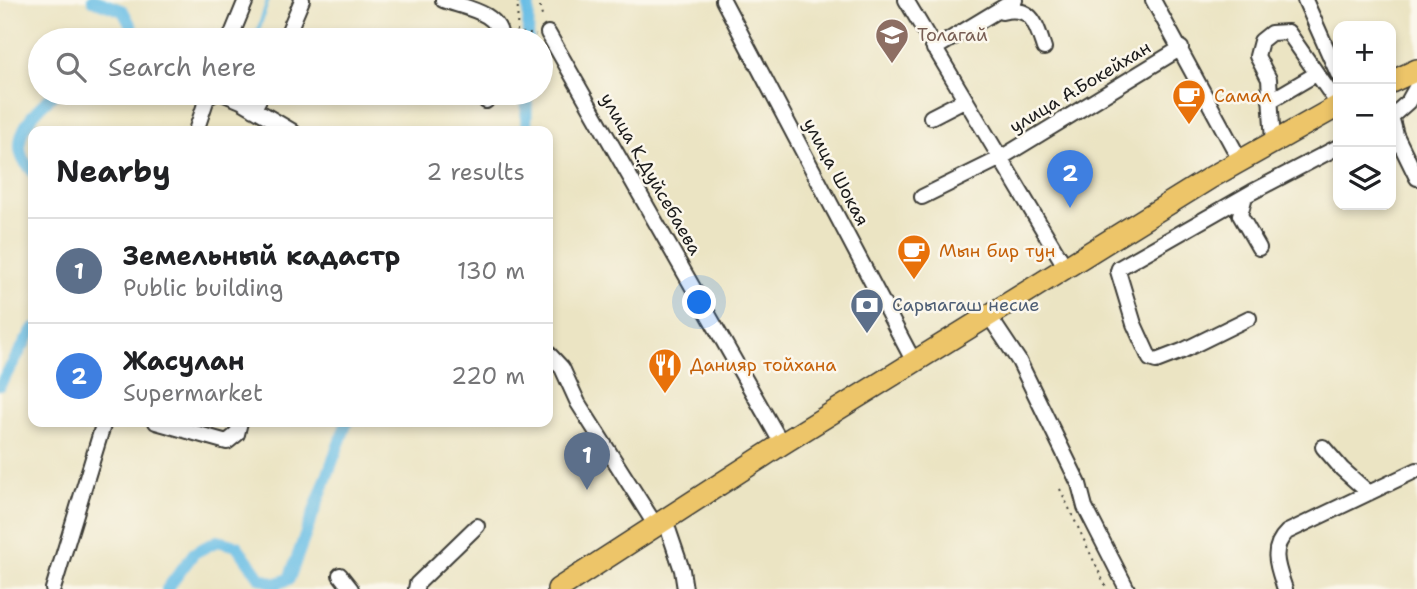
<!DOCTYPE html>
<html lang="en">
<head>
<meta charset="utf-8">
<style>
	body { margin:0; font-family:"Shantell Sans",sans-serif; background:#f6f6f6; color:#202124 }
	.controls { position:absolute; right:21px; top:21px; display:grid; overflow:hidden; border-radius:14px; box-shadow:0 4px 10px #0003 }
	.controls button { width:63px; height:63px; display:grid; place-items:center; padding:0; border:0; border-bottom:2px solid #e0e0e0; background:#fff; color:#202124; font:35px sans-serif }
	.you { position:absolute; left:700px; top:303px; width:24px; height:24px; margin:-18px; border:5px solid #fff; border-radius:50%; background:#1a73e8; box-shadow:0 0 0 10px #1a73e833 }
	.badge { display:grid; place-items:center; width:46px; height:46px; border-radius:50%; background:#b45309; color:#fff; font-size:23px; font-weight:700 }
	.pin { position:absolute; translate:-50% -58px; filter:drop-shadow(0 2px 4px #0008) }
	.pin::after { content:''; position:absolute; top:37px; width:24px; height:21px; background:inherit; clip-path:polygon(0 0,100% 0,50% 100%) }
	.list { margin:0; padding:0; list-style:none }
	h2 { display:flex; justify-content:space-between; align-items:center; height:91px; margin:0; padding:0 28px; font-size:30px }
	h2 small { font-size:23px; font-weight:400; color:#757577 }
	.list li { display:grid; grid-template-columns:46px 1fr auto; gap:21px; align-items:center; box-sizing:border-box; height:105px; padding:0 28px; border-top:2px solid #e0e0e0 }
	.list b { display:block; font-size:26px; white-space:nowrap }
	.list p { margin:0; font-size:23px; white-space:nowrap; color:#757577 }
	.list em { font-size:23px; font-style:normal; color:#757577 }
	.icon { flex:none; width:38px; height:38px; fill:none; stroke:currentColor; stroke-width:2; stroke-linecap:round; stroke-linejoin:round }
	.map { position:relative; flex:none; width:1417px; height:589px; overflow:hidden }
	.search { position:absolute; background:#fff; box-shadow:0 4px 10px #0003; left:28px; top:28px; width:525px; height:77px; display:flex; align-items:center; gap:18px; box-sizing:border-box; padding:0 24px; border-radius:38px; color:#757577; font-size:26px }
	.panel { position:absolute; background:#fff; box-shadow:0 4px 10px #0003; left:28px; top:126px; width:525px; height:301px; border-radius:14px }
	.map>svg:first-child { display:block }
</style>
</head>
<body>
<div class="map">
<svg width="1417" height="589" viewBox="0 0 1417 589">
	<rect width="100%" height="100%" fill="#fbf7ec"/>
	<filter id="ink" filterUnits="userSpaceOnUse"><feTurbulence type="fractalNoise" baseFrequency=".0143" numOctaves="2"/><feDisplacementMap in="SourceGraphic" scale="14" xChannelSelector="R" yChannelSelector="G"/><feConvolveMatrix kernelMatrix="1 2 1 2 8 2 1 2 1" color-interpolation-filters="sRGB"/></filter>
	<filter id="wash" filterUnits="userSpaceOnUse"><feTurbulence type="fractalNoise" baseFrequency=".00686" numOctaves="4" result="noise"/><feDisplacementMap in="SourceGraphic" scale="28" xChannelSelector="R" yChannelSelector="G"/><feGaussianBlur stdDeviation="1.57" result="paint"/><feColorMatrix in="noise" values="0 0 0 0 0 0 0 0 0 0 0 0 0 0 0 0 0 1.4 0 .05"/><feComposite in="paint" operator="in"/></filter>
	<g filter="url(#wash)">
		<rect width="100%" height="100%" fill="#ebe4c3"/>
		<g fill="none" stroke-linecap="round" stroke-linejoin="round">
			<!-- stream -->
			<path stroke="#69bee5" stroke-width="3.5" d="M132 28 172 40
				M255 40 268 0"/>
			<!-- canal -->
			<path stroke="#69bee5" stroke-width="12" d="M93 0 123 11 132 28 128 40
				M528 40 529 0
				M526 131 527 93
				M33 172C30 168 25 163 23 159 11 133 38 107 56 93
				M0 385 33 329
				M167 589 194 553 217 541 237 546 260 578 275 584 289 579 347 422"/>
		</g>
	</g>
	<g filter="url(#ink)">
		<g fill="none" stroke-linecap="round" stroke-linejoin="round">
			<!-- minor casing -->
			<g stroke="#3b3a35" stroke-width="18">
				<path id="minor" d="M443 0C465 8 501 12 501 40
					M723 0 914 362
					M906 0 1066 268
					M1153 0 1240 160
					M1305 0 1338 74
					M1002 12C1032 5 1036 24 1044 48
					M548 33 782 444
					M232 34 246 0
					M285 40 302 0
					M934 49 1015 0
					M222 93 241 101 292 131
					M486 101 489 93
					M1270 101 1316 74
					M254 109 262 93
					M1391 116 1396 135 1417 178
					M931 117 964 100
					M1391 117 1408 102 1417 86
					M196 131 207 98 216 93
					M1273 142 1269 79 1257 56 1261 41 1271 33 1288 32 1338 104
					M1245 196 1240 215 1259 248
					M922 197 999 159 1181 48
					M989 316 1019 361 1079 484 1085 507 1127 589
					M1249 318 1182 351 1156 361 1150 359 1134 324 1118 271 1119 268 1252 192 1338 147
					M548 353 562 368 578 403 656 526
					M156 422 227 442 237 434 240 422
					M1323 447 1342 469 1369 493
					M665 520 682 570 685 589
					M340 575 351 589
					M53 589 104 422
					M416 589 417 584 477 526
					M1285 589C1278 568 1269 549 1287 532L1417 470"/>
			</g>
			<!-- highway casing -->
			<g stroke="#3b3a35" stroke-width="24">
				<path id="highway" d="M1391 82 1417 70
					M558 589 782 444 1210 178 1338 106"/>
			</g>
			<!-- path -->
			<path stroke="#3b3a35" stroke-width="2" stroke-dasharray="2 5" stroke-linecap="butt" d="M541 0 540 9 543 19
				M517 31 518 0
				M515 32 536 35
				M1060 489 1107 589"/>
			<!-- minor -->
			<use href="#minor" stroke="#fff" stroke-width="14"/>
			<!-- highway -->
			<use href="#highway" stroke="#edc569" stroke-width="21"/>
		</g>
	</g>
	<!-- icons -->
	<defs>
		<g id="school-pin" transform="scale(1.75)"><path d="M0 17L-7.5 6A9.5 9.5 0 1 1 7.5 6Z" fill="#8d6e63" stroke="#fbf7ec"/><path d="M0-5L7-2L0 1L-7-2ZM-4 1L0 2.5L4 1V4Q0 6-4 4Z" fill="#fff"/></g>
		<g id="cafe-pin" transform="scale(1.75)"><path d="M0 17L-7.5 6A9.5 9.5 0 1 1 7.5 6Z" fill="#e8710a" stroke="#fbf7ec"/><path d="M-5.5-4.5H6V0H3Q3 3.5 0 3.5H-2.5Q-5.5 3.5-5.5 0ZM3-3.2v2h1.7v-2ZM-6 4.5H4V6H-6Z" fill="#fff"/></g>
		<g id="bank-pin" transform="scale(1.75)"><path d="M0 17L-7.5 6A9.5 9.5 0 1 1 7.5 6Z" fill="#5c6f8a" stroke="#fbf7ec"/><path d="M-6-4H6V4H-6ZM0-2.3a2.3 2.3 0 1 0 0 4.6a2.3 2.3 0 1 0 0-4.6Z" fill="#fff"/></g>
		<g id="restaurant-pin" transform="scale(1.75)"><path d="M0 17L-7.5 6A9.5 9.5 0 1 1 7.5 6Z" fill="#e8710a" stroke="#fbf7ec"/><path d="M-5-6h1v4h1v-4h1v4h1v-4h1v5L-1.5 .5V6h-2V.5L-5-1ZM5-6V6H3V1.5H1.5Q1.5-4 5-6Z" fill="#fff"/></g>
	</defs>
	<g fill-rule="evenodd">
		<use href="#school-pin" x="892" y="35"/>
		<use href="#cafe-pin" x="1189" y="96"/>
		<use href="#cafe-pin" x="914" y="251"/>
		<use href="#bank-pin" x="867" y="305"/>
		<use href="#restaurant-pin" x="665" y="365"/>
	</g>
	<g text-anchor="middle" stroke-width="5" stroke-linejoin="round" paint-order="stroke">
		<!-- education labels -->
		<g font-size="18" fill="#785e54" stroke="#fbf7ec" text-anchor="start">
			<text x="917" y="41">Толагай</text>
		</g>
		<!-- street labels -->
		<g font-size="18" fill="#1c1c1c" stroke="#fbf7ec">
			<text transform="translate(1080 87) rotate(-31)" y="6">улица А.Бокейхан</text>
			<text transform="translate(836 172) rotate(62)" y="6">улица Шокая</text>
			<text transform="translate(651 174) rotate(60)" y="6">улица К.Дуйсебаева</text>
		</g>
		<!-- food labels -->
		<g font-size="18" fill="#c56008" stroke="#fbf7ec" text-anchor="start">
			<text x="1214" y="102">Самал</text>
			<text x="939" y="257">Мын бир тун</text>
			<text x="690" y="371">Данияр тойхана</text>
		</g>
		<!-- service labels -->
		<g font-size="18" fill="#4e5e75" stroke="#fbf7ec" text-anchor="start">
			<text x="892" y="311">Сарыагаш несие</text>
		</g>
	</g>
</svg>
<div class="controls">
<button>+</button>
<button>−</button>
<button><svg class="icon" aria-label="layers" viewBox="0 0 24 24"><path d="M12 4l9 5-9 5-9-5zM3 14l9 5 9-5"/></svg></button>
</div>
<div class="you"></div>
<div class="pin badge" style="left:587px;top:490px;background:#5c6f8a">1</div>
<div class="pin badge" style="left:1070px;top:208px;background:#3f7fe0">2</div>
<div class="search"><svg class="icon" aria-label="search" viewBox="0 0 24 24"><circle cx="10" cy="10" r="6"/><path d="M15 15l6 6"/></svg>Search here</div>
<section class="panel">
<h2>Nearby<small>2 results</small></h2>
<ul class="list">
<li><span class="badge" style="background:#5c6f8a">1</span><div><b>Земельный кадастр</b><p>Public building</p></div><em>130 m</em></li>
<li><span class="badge" style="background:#3f7fe0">2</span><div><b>Жасулан</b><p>Supermarket</p></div><em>220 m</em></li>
</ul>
</section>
</div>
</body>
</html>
